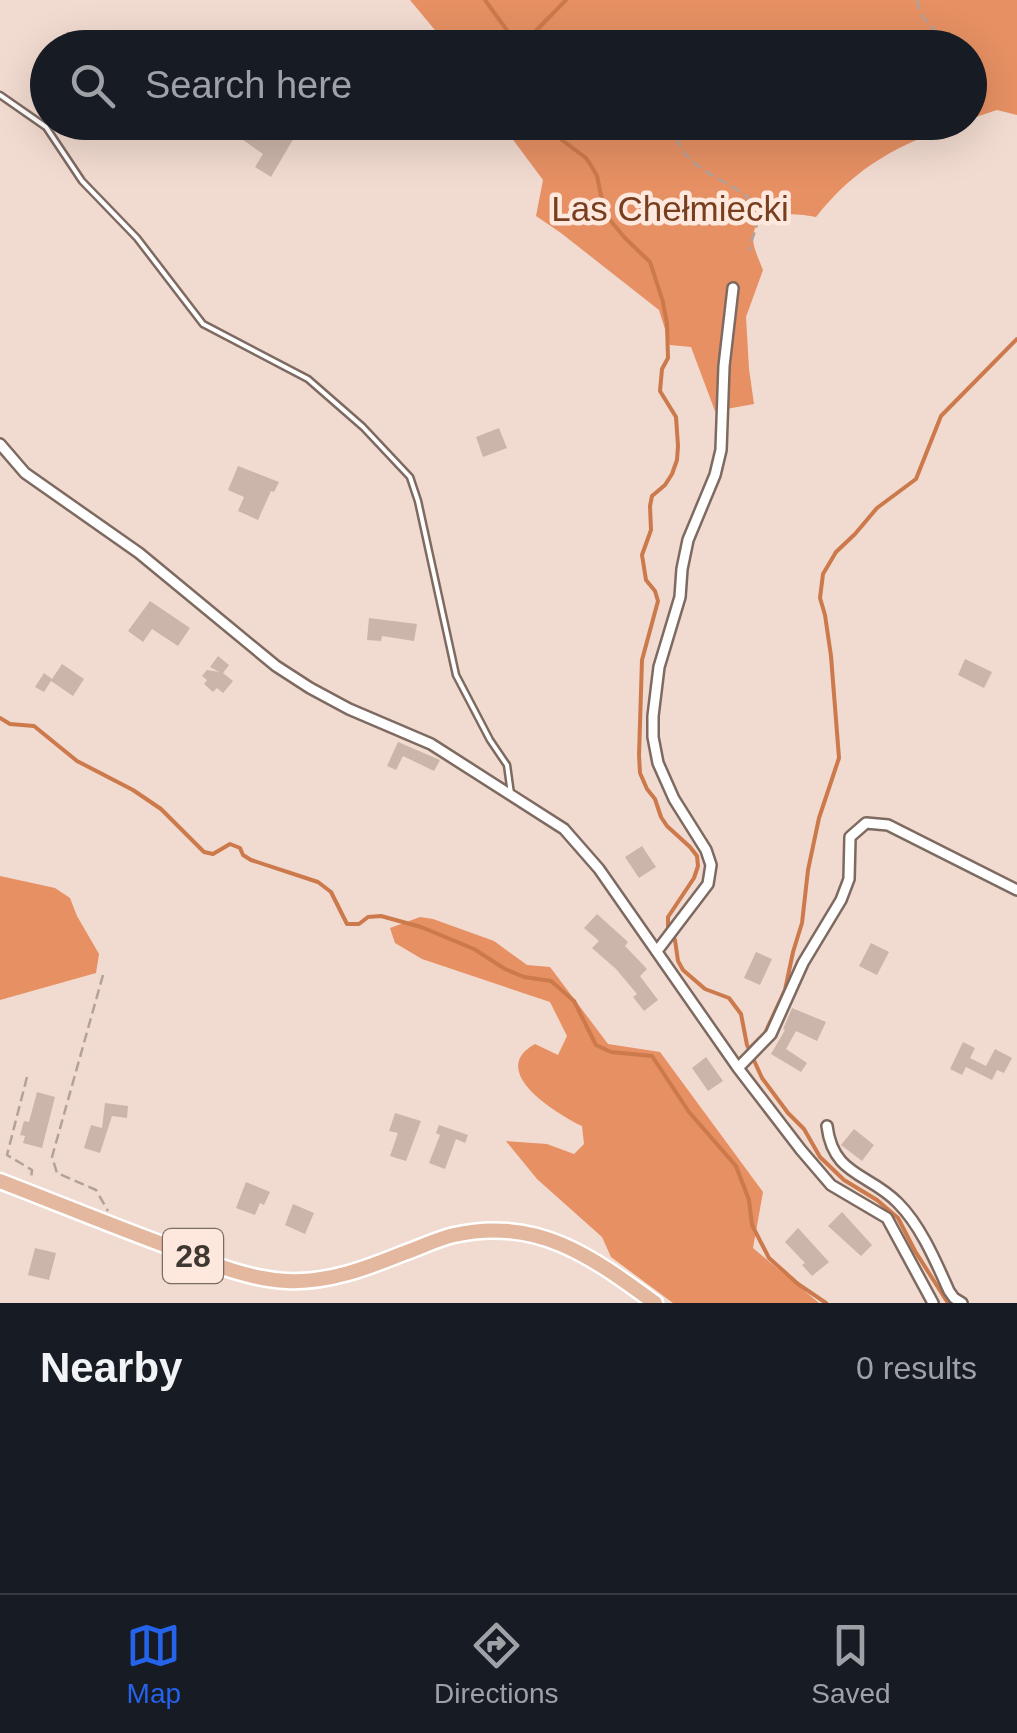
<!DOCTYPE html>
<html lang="en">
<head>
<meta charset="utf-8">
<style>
	body { margin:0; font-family:Helvetica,sans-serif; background:#20242c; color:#f1f3f6 }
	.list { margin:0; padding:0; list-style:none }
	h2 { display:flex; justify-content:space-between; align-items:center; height:130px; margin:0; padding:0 40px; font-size:42px }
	h2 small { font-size:32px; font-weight:400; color:#9ea1a6 }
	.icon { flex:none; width:55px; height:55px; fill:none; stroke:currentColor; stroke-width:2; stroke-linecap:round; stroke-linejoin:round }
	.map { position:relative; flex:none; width:1017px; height:1303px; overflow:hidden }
	.search { position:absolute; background:#171b24; box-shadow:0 10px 40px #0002; left:30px; right:30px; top:30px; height:110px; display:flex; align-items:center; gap:25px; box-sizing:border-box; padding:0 35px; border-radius:55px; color:#9ea1a6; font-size:38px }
	.sheet { height:290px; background:#171b24 }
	nav { display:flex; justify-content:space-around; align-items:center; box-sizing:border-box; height:140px; border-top:2px solid #363941; background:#171b24; font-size:28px; color:#9ea1a6 }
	nav a { display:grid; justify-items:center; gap:5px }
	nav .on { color:#2563eb }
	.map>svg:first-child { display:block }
</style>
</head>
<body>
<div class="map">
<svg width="1017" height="1303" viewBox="0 0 1017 1303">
	<rect width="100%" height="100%" fill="#f1dacf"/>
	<!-- forest -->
	<path fill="#e69063" d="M410 0H1017V115L997 110 970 119V48L449 47Z
		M505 123H961C901 143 856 166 816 217 794 213 746 208 754 246 756 254 760 262 763 270L746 317 749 369 754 404 715 411 691 347 670 345 659 310 561 233 536 216 543 180 508 133Z
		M0 876 55 888 70 898 77 916 99 954 96 973 0 1000Z
		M420 917 433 919 494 941 527 965 550 967 608 1044 660 1052 763 1192 753 1248 819 1303H673L611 1257 602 1237 537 1179 506 1141 547 1144 574 1154 584 1144 582 1126C557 1114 486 1071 535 1044L558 1055 567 1036 550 1002 422 959 395 943 390 928Z"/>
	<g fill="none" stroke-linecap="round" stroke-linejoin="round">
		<!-- stream -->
		<path stroke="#cc794c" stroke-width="4" d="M485 0 520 48
			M520 47 566 0
			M553 122 562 140 586 158 592 167 597 176 605 214 625 238 650 262 663 302 667 324 668 358 662 369 660 391 676 417 678 446 677 460 672 474 665 485 652 496 650 506 651 530 642 555 646 580 655 591 658 601 642 660 639 755 640 773 647 789 655 799 661 817 667 826 690 847 697 856 698 866 694 878 668 917V928L675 940 678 961 683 970 705 989 729 998 741 1014 747 1045 762 1078 788 1113 804 1129 820 1157 844 1180 877 1200 898 1218 915 1251 948 1303
			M0 718 10 724 34 726 77 761 133 790 161 809 204 852 213 854 230 844 240 848 243 855 251 860 318 882 331 892 347 924H359L368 917 381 916 421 927 474 949 505 969 524 977 551 981 574 1001 596 1045 611 1052 652 1056 689 1112 736 1166 749 1200 752 1225 769 1258 798 1284 826 1303
			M750 1048 765 1033 785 990 793 952 802 923 808 870 819 818 839 758 831 656 825 615 820 598 823 574 836 552 855 534 877 508 916 479 941 416 1017 339"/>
	</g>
	<!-- building -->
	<path fill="#cbb4a9" d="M266 122H274L295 136 271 177 255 167 263 154 243 140 251 129 259 134Z
		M499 428 507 448 483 457 476 437Z
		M238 466 279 482 274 492 271 491 258 520 238 511 244 497 228 490Z
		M150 601 190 628 178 646 152 629 143 642 128 631Z
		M369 618 417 624 414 641 382 636 381 641 367 640Z
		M218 656 229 665 223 673 233 681 223 693 217 688 213 692 204 684 207 680 202 676 207 670 219 672 210 667Z
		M965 659 992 672 984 688 958 675Z
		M62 664 84 679 73 696 51 681 44 692 35 687 44 673 52 679Z
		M398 742 440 760 434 771 403 756 396 770 387 766Z
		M642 846 656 867 639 878 625 857Z
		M597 914 628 942 625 946 647 969 640 976 658 1000 644 1011 633 997 637 994 616 969 592 948 599 941 584 928Z
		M871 943 889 952 877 975 859 966Z
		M756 952 772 959 760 985 744 978Z
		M792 1008 826 1022 817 1041 796 1031 786 1049 807 1063 801 1072 771 1054 785 1030 783 1029Z
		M963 1042 975 1048 970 1058 986 1066 995 1049 1012 1058 1004 1073 997 1070 992 1080 966 1067 962 1075 950 1069Z
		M706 1057 723 1081 708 1091 692 1068Z
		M37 1092 55 1097 42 1148 23 1143 25 1136 20 1135 24 1121 29 1122Z
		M105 1103 128 1106 127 1118 112 1116 100 1153 84 1148 91 1125 102 1128Z
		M395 1113 421 1121 406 1161 390 1156 398 1133 389 1131Z
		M439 1125 468 1135 465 1143 456 1139 445 1169 429 1163 440 1135 436 1133Z
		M854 1129 874 1145 862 1161 841 1145Z
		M246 1182 270 1192 264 1205 260 1203 255 1215 236 1208Z
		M293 1204 314 1213 305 1234 285 1225Z
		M842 1212 872 1245 861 1256 828 1226Z
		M798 1228 829 1262 812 1276 802 1265 805 1263 785 1242Z
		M35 1248 56 1253 49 1280 28 1275Z"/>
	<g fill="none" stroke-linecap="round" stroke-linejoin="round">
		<!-- lane casing -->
		<g stroke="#7e6a60" stroke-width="9">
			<path id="lane" d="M0 95 46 127 82 181 137 238 203 324 308 379 363 427 410 477 418 501 456 675 490 740 507 765 511 794"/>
		</g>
		<!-- street casing -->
		<g stroke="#7e6a60" stroke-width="14">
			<path id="street" d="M0 444 25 473 139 553 276 666 310 688 349 709 431 744 564 829 599 869 738 1068 801 1150 831 1185 887 1218 933 1303
				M657 951 708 884 711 865 706 850 674 799 658 763 653 737V716L659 667 680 597 682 569 688 540 715 475 721 450 724 366 733 288
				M738 1068 771 1034 803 963 841 900 849 879 850 837 866 823 888 825 1017 890
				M827 1126C833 1176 869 1173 898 1203 921 1226 936 1262 949 1291L954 1298 962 1303"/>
		</g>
		<!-- primary casing -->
		<g stroke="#fff" stroke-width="19">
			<path id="primary" d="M0 1181C57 1203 113 1226 170 1247 208 1262 246 1279 287 1281 328 1283 367 1268 404 1253 421 1247 437 1239 454 1235 537 1216 592 1257 655 1303"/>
		</g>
		<!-- path -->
		<path stroke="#b4a299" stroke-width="2.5" stroke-dasharray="10 5" stroke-linecap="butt" d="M917 0C922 26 940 34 961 48
			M705 122 682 134 678 142C692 174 735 181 757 206 762 221 752 235 749 251
			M103 975 52 1157 57 1173 96 1190 108 1211
			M27 1077 7 1155 32 1170 31 1179"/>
		<!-- lane -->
		<use href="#lane" stroke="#fff" stroke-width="4"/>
		<!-- street -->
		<use href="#street" stroke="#fff" stroke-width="9"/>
		<!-- primary -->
		<use href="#primary" stroke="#e4b79f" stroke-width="14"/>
	</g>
	<g text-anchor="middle" stroke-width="9" stroke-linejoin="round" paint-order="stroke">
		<!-- shield labels -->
		<rect fill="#fee7dc" stroke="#796c65" stroke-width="2.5" x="163" y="1229" width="60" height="54" rx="8"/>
		<g font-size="32" font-weight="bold" fill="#403732">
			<text x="193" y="1267">28</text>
		</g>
		<!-- park labels -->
		<g font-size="35" fill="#773f1f" stroke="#fee7dc">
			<text x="670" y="221">Las Chełmiecki</text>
		</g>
	</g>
</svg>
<div class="search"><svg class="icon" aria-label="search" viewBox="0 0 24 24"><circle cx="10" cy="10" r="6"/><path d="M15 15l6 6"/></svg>Search here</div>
</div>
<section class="sheet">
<h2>Nearby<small>0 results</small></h2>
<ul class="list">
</ul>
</section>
<nav>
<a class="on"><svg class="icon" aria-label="map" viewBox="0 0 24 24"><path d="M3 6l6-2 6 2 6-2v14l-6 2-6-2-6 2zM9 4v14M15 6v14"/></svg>Map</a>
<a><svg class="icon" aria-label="directions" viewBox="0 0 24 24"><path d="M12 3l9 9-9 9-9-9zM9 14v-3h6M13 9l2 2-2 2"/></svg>Directions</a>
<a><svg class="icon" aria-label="saved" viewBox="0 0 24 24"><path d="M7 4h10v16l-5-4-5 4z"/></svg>Saved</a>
</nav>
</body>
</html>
